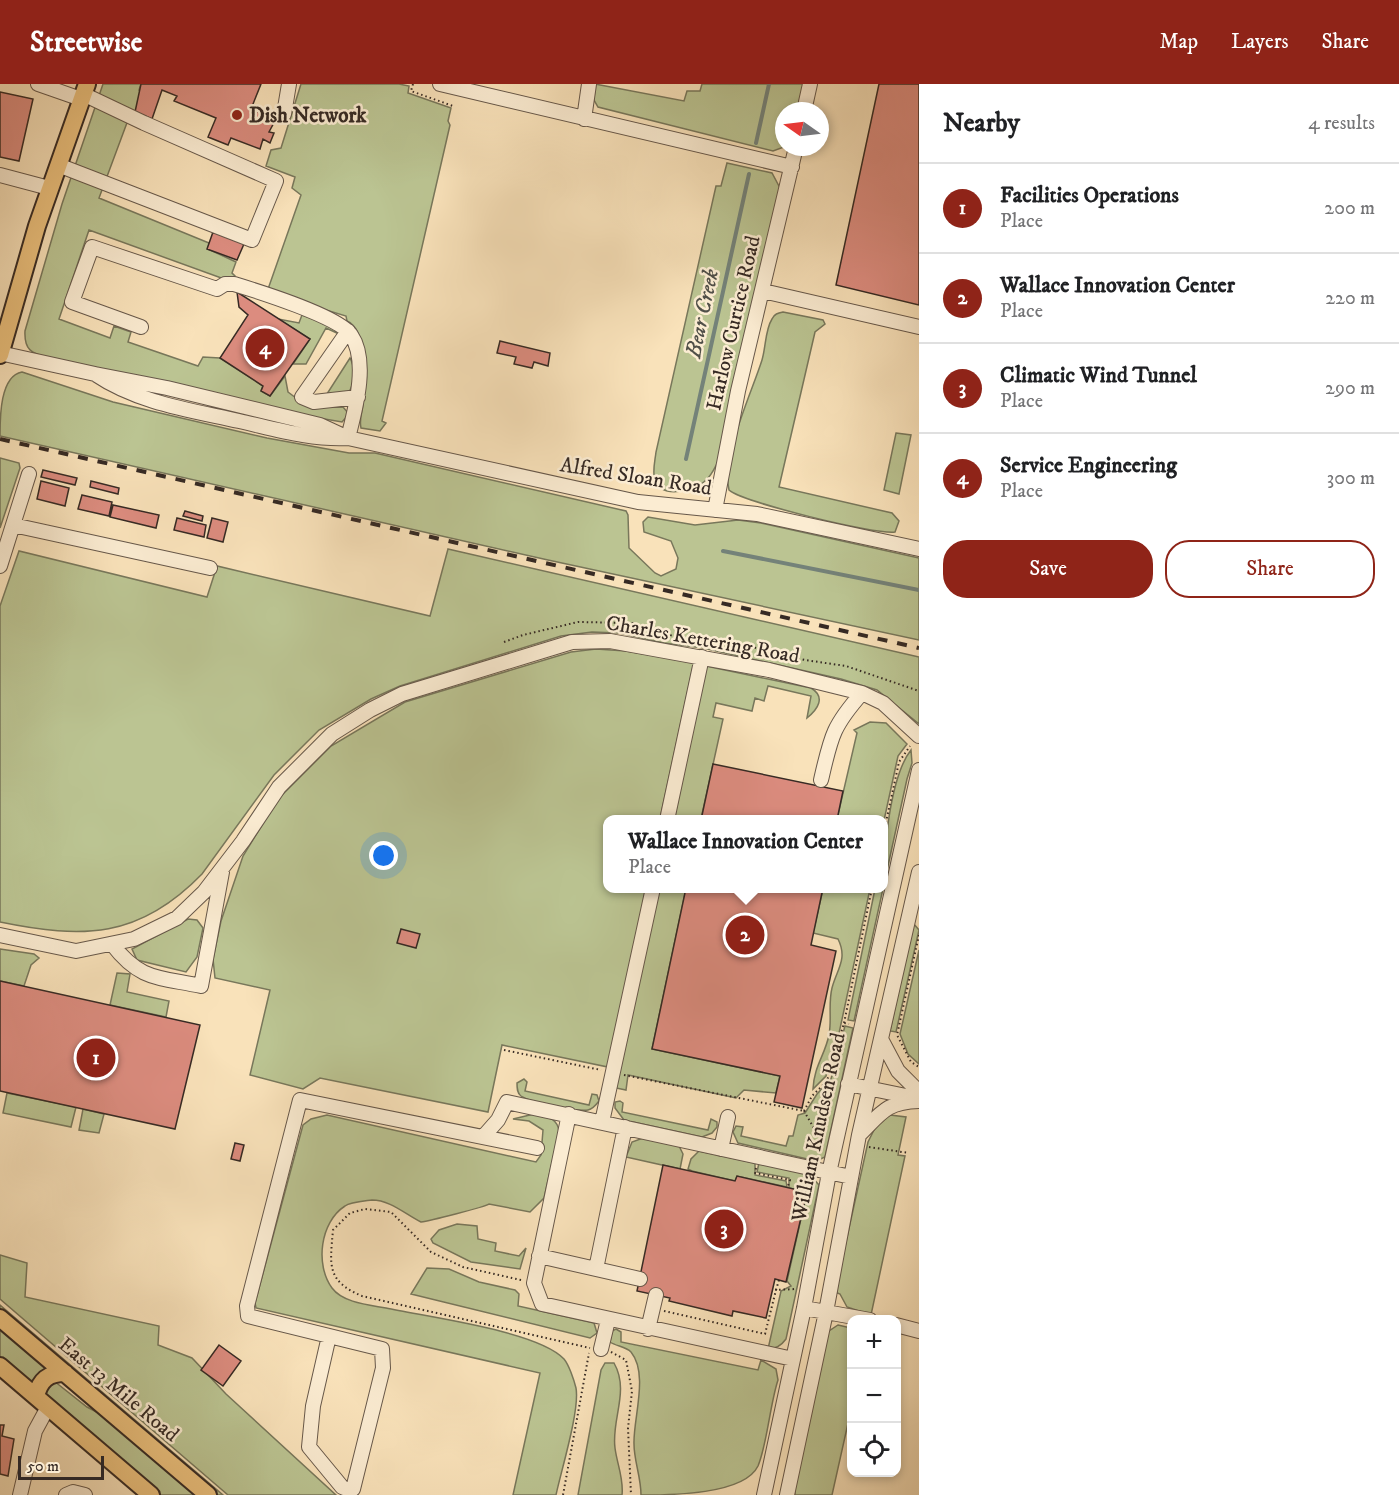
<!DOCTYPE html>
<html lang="en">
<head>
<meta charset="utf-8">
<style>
	body { margin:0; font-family:"IM FELL DW Pica",serif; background:#f6f6f6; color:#202124 }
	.controls { position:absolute; right:18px; bottom:18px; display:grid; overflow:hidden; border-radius:12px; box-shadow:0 3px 9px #0003 }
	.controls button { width:54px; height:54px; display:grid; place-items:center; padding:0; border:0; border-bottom:2px solid #e0e0e0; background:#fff; color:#202124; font:30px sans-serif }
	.compass { position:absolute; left:775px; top:18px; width:54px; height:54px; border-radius:50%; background:#fff; box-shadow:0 3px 9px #0003; rotate:284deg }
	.scale { position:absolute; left:18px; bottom:15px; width:86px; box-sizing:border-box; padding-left:6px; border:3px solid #362a24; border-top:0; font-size:16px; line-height:21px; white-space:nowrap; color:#362a24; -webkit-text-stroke:4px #fbecd2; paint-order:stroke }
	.you { position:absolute; left:384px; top:772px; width:21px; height:21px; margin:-15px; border:4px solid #fff; border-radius:50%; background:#1a73e8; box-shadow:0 0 0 9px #1a73e833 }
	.badge { display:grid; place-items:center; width:39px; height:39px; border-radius:50%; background:#8f2418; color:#fff; font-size:20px; font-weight:700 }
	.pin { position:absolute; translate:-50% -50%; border:3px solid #fff; box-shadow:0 2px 6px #0006 }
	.popup { position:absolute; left:603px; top:731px; width:285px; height:78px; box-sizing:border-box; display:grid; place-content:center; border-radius:12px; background:#fff; filter:drop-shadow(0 2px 4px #0005); font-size:20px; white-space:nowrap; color:#757577 }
	.popup b { font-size:22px; color:#202124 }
	.popup::after { content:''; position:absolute; left:50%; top:100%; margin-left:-12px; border:12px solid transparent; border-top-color:#fff }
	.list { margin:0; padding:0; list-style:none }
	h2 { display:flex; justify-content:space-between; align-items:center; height:78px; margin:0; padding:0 24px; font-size:26px }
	h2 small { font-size:20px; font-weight:400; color:#757577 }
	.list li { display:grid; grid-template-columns:39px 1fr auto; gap:18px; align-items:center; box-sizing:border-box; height:90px; padding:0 24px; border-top:2px solid #e0e0e0 }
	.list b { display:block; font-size:22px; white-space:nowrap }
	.list p { margin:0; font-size:20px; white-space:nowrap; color:#757577 }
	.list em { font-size:20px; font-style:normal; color:#757577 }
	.actions { display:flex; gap:12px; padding:18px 24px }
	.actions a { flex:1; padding:14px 0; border:2px solid #8f2418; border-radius:24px; text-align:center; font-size:21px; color:#8f2418 }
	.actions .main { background:#8f2418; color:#fff }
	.icon { flex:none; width:33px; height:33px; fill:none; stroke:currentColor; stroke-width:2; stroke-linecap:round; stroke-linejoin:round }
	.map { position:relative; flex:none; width:919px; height:1411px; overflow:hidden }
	header { display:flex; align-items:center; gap:36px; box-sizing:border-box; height:84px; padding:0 30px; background:#8f2418; color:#fff }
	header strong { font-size:28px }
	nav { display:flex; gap:33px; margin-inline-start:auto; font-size:21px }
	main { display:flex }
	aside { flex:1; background:#fff }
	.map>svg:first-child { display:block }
</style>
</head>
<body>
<header>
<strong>Streetwise</strong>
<nav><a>Map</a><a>Layers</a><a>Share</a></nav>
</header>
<main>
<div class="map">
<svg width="919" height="1411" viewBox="0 0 919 1411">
	<rect width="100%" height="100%" fill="#f9e2ba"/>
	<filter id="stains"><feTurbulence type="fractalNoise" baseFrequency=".00333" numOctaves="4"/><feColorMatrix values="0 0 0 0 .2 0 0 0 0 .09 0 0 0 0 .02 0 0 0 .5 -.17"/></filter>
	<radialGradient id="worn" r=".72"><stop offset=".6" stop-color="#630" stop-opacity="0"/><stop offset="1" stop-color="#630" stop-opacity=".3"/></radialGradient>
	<!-- green -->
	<path fill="#bbc492" stroke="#78775b" stroke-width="1.5" d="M103 0H141L139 6 142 7 135 28H131L99 114 209 159 208 165 236 178 232 189 235 192 233 196 224 195 89 146 59 235 110 254 114 242 131 248 128 258 198 282 203 273 220 274 263 302 261 307 270 312 285 292 288 308C306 323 320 324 343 323L349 330 342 338 278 327 50 275C32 269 24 267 25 247L62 120Z
		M301 0H399L409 2 408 9 451 24 448 37 450 41 382 337 386 339 380 347 361 344C359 336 362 329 363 321 364 298 369 247 347 237L346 232 267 208 301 111 292 104 295 93 266 82 271 66 281 64Z
		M595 0 684 17 687 7H700L702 0H804L798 27H784V63L773 67 598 23 594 16Z
		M727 79 772 89 780 104 719 376C715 383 712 391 706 396 696 407 662 415 655 397 652 388 655 377 656 368L716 102H721Z
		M783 228 823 236 825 240 815 248 779 403 892 429 899 437 895 448C876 451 742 418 729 406 721 373 752 308 762 276 766 263 765 246 772 235 774 230 778 229 783 228Z
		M302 231 328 240 339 250 326 244 306 280H293L310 255 278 235 299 239Z
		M350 274C355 282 355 301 348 309L325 313Z
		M22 288 113 318 267 354 349 369H375L626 427 628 431 629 464 655 489 661 492 676 485 678 474 671 457 644 448 643 438 648 433 695 441 738 436 761 439 919 474V556L548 476 0 352C0 333 0 292 22 288Z
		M896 349 911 351 899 410 884 406Z
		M0 374 19 379 20 384 0 444Z
		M448 465 919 573V640L877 606 841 595 703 564 664 559 619 549 592 548 561 552 400 602 371 615 319 646 274 691 202 790C139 855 83 855 0 838V522L19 467 207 513 217 482 430 532Z
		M596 565 626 567 694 578 660 735 607 736V804L646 805 608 983 502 961 488 1028 320 994 303 1005 250 991 270 906 215 894 213 875 221 837 243 772 278 715 331 662 405 618 571 568Z
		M706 582 811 604C826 613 818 625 807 634L811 612 768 602 764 617 755 614 752 627 716 619 713 633 723 635 701 735 674 736Z
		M870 638 886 639 907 660 898 672 883 741V736L837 735 857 649 854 646Z
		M911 666 912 679 907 695 854 937 848 936 875 805 883 804C883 771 890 692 911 666Z
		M659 805H686L652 965 780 992 776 1009 744 1006 736 1014 628 991 626 1006 616 1004Z
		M823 805H870L838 954 826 992 813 1005C814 982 825 971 829 951 832 935 828 920 832 904 837 885 848 875 838 855L813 849Z
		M188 835 197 836 203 844 197 873 186 888 137 876 132 865Z
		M913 839 919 846 896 948 890 947Z
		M0 865 34 870 39 874 31 881 24 902 0 897Z
		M919 866V980L908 970 900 950Z
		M117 889 130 890 127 908 169 917 166 933 110 921Z
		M845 942 853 944 825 1073 816 1077 738 1059 733 1048 736 1042 743 1043 741 1052 786 1062 789 1052H793L798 1031 805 1029 817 1010 831 995Z
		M524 995 527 998 525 1007 589 1021 592 1010 597 1011 599 1017C596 1021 593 1025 588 1026 578 1028 530 1018 521 1012 517 1009 517 1004 517 999Z
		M7 1009 76 1023 71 1043 3 1029Z
		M620 1017 623 1019 622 1028 708 1046 711 1035 717 1038V1043L712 1049 702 1053 624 1036 615 1024V1018Z
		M83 1025 104 1030 99 1049 79 1046Z
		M534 1030C546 1033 558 1033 559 1048L544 1114 530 1128 489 1120C485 1123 429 1137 421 1138 405 1130 390 1116 372 1116 365 1117 350 1118 345 1122 320 1138 315 1181 332 1204 343 1219 370 1221 386 1224 427 1233 538 1247 564 1275 569 1281 574 1296 576 1304 580 1326 561 1387 556 1411H513L540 1289 256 1224 255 1219 303 1041 311 1035 327 1031 536 1078 541 1071 543 1046 529 1037 513 1035Z
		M890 1031 906 1033 898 1071 905 1072 871 1231 847 1223 840 1210 835 1208 868 1058 878 1038Z
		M643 1054 679 1062 683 1070 680 1085 626 1073 632 1058Z
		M699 1067 755 1079V1091L786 1097 787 1103 737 1092 735 1097 692 1087 688 1085 691 1075Z
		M759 1079 809 1090 819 1101 786 1255C781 1262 776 1265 768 1265L781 1207 791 1202 787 1197 807 1108 789 1104V1094L757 1088Z
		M457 1140 477 1142 478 1155 496 1159 495 1167 519 1172 526 1164 520 1185 471 1178 433 1159 431 1155 439 1146Z
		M0 1171 27 1179 25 1213 159 1242 158 1261 192 1274 226 1310 336 1411H228L0 1215Z
		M427 1184 449 1185 479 1198 515 1206 519 1210 518 1222 594 1239 597 1249 590 1254 411 1210Z
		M0 1221 223 1411H218L0 1225Z
		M0 1241 47 1283 34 1299H30L0 1274Z
		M838 1241 851 1244V1326L832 1411H795L794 1403 826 1249Z
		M616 1245 621 1248V1258L758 1286 761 1276 776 1285 778 1296C770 1320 767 1361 758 1382 744 1411 670 1411 641 1411 641 1393 634 1377 634 1360 633 1335 649 1290 631 1268 626 1263 616 1262 610 1258L612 1247Z
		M605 1279H614C630 1307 611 1336 615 1364 617 1380 624 1395 622 1411H578L601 1286Z
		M54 1297 87 1323 112 1336 199 1411H161L47 1314 44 1310 46 1301Z"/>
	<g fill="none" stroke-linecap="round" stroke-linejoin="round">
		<!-- stream -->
		<path stroke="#748279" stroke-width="4" d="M756 59 769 0
			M686 375 749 90
			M723 467 919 506"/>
	</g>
	<!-- building -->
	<path fill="#dc8c7f" stroke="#362a24" stroke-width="1.5" d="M141 0H261L251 25 276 35 269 48 274 49 270 59 263 55 260 65 231 54 228 61 208 53 216 34 174 17 177 12 162 6 152 35 135 28Z
		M879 0H919V221L836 201Z
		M0 8 33 15 19 77 0 73Z
		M213 148 244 160 237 176 207 165Z
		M237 208 310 255 270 312 261 307 263 302 220 274 248 231 239 223Z
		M500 257 550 269 548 282 534 278 532 284 514 280 516 273 497 269Z
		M43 386 77 394 75 401 41 393Z
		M41 397 69 404 65 422 37 415Z
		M91 397 119 404 118 410 90 403Z
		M82 411 112 418 109 432 78 425Z
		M113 421 159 431 156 444 110 433Z
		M185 427 203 432 202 437 183 432Z
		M177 434 206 441 204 453 174 446Z
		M212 434 228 438 223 458 207 454Z
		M713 680 843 707 837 736H701Z
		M686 804H823L811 861 836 867 802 1024 774 1018 780 992 652 965Z
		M401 845 420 850 416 864 397 859Z
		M0 897 200 941 175 1045 0 1007Z
		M235 1059 244 1061 240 1077 231 1075Z
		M663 1081 735 1097 737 1092 807 1108 786 1198 775 1195 766 1234 733 1227 732 1232 669 1217 670 1214 637 1207Z
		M219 1261 241 1277 223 1302 201 1286Z
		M0 1341H4L2 1352 14 1355 8 1392 0 1390Z"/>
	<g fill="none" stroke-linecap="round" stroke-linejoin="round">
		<!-- minor casing -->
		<g stroke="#67584a" stroke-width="16">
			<path id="minor" d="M38 0 81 15
				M440 0 792 83
				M804 27 810 0
				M284 30 289 0
				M584 35 589 0
				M58 81 252 156 276 97 144 39 83 10
				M0 91 49 104
				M763 207 919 243
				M141 243 72 218 92 163 217 205 225 200H234C257 207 340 233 351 251 369 277 355 326 348 354
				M348 247 302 313 314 318 358 313
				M0 269 95 290
				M348 354 320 341 167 304 95 290C138 319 190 326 239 337 275 345 311 356 348 354L638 418 757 430 919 465
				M715 426 738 307 796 63
				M13 441 210 484
				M0 482 29 390
				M821 696C831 653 832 643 862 609
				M667 736 702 573
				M0 851 76 867 134 855 177 834 204 808 243 757 279 703 332 650 370 626 402 610 572 558 610 557 769 586 862 609 883 619 919 652
				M112 860C140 897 159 893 201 902L222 788
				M881 955 898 987 919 1008
				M848 1000 911 1013
				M569 1030 534 1199 542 1220 793 1275
				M602 1038 653 804
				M861 1049C882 1028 887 1018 919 1017
				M483 1053 498 1036 507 1018 851 1093
				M721 1065 728 1033
				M539 1172 640 1195
				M596 1185 625 1043
				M804 1224 870 1236
				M896 1241 919 1247
				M648 1245 656 1211
				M329 1252 313 1322 309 1363 342 1403 349 1406 353 1405 383 1284 382 1265 248 1232 247 1222 300 1016 537 1064
				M601 1265 608 1236
				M20 1411 35 1347 48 1323
				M66 1411 73 1408 85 1411
				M764 1411 804 1224 829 1089 919 686
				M787 1411 826 1228 859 1051 919 788"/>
		</g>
		<!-- major casing -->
		<g stroke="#362a24" stroke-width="20">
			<path id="major" d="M0 271 37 142 87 0
				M0 1234 208 1411
				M0 1282 151 1411
				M36 1312C40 1296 48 1289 65 1289"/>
		</g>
		<!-- path -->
		<path stroke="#362a24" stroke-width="2" stroke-dasharray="1.5 3" stroke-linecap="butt" d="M413 0 411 7 453 22
			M504 558 523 551 578 538 633 539 679 554 740 560 805 576 846 582 919 607
			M883 752 899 678 910 662
			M919 851 897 951 911 978 919 983
			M844 939 872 804
			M504 966 601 986
			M624 991 804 1027
			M804 1027 812 1012 827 997 844 939 849 940
			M804 1027 819 1053 825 1054
			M869 1063 909 1069
			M756 1084 755 1089 790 1096 788 1102
			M521 1196 463 1183 431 1168 391 1128 365 1125 350 1129 333 1146C330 1181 326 1197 362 1212L590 1264
			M779 1196 776 1206 796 1205
			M664 1227 765 1250 776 1206
			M611 1268 626 1276 632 1307 628 1344 631 1411
			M563 1411 589 1269"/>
		<!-- minor -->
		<use href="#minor" stroke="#fbecd2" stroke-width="14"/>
		<!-- major -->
		<use href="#major" stroke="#ecc17d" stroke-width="16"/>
		<!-- rail -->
		<path stroke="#362a24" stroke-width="4" stroke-dasharray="10 10" stroke-linecap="butt" d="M0 355 919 564"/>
	</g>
	<!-- markers -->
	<circle fill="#8f2418" stroke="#fbecd2" stroke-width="2" cx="237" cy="31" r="6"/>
	<g text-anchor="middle" stroke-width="5" stroke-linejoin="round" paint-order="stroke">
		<!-- poi labels -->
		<g font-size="21" font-weight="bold" fill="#362a24" stroke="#fbecd2" text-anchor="start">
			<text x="249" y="38">Dish Network</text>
		</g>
		<!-- street labels -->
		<g font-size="21" fill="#362a24" stroke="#fbecd2">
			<text transform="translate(733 239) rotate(-77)" y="7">Harlow Curtice Road</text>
			<text transform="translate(636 392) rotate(9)" y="7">Alfred Sloan Road</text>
			<text transform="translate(703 555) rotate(10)" y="7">Charles Kettering Road</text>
			<text transform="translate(818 1043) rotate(-78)" y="7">William Knudsen Road</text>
			<text transform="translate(119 1305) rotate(40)" y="7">East 13 Mile Road</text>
		</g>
		<!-- water labels -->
		<g font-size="22" font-style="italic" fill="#504f48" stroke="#fbecd2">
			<text transform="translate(701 229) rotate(-78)" y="8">Bear Creek</text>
		</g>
	</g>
	<rect width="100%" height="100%" filter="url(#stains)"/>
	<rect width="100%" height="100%" fill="url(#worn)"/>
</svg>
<div class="controls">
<button>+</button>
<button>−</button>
<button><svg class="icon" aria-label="locate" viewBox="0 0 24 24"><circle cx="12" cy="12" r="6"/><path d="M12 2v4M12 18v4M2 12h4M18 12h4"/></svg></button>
</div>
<svg class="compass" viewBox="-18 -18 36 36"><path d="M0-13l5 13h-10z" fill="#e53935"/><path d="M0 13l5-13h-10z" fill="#757577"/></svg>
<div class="scale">50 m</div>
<div class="you"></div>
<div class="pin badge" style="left:96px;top:974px">1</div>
<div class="pin badge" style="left:745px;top:851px">2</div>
<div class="popup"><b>Wallace Innovation Center</b>Place</div>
<div class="pin badge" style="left:724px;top:1145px">3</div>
<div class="pin badge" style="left:265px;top:264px">4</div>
</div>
<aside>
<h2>Nearby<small>4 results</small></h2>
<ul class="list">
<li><span class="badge">1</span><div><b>Facilities Operations</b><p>Place</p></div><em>200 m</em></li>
<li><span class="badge">2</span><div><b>Wallace Innovation Center</b><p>Place</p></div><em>220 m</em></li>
<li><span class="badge">3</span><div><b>Climatic Wind Tunnel</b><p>Place</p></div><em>290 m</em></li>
<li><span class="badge">4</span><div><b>Service Engineering</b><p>Place</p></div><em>300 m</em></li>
</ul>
<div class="actions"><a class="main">Save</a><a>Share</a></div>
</aside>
</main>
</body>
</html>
